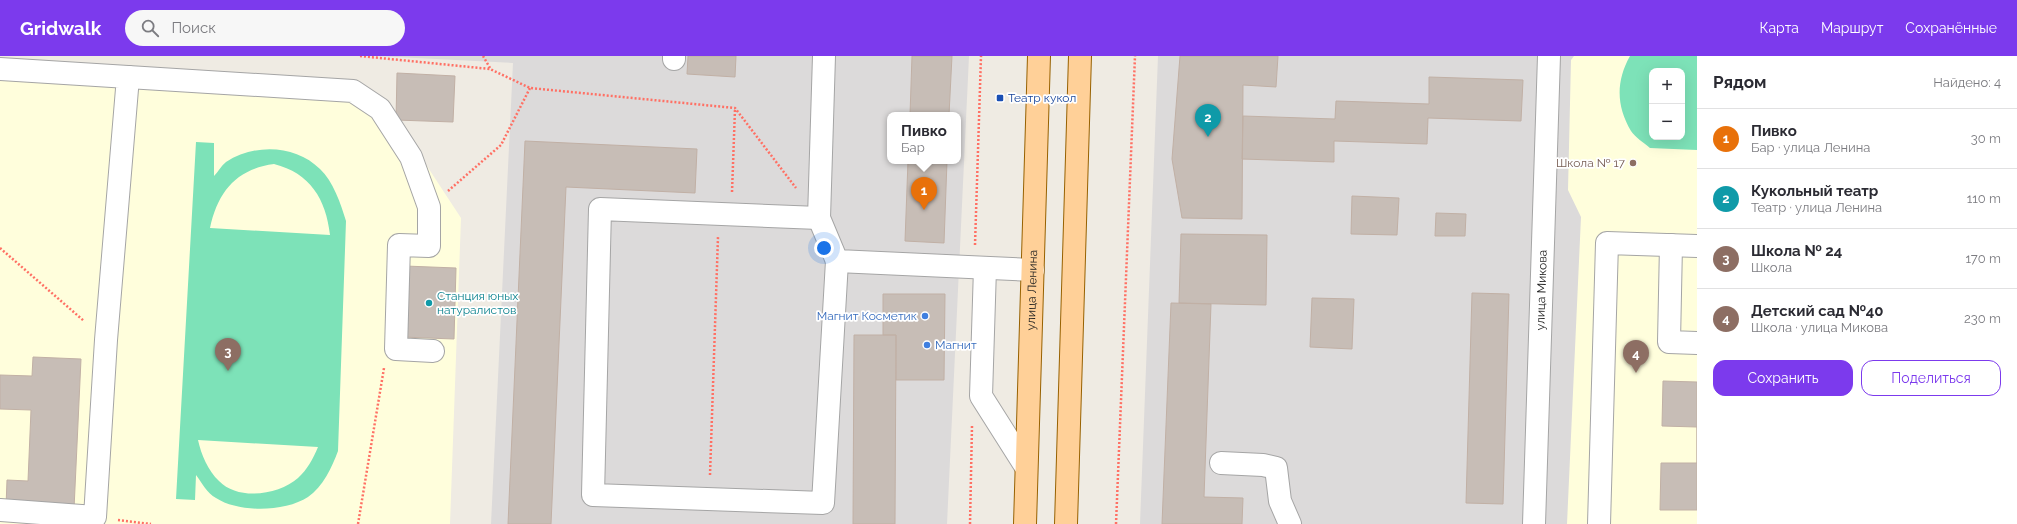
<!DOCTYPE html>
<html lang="ru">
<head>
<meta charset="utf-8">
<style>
	body { margin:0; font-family:Raleway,sans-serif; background:#f7f7f7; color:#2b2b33 }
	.controls { position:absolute; right:12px; top:12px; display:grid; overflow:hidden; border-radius:8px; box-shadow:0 4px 16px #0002 }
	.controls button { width:36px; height:36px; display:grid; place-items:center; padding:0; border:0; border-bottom:1px solid #e1e1e2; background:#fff; color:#2b2b33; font:20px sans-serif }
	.you { position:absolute; left:824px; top:192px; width:14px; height:14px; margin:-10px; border:3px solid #fff; border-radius:50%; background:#1a73e8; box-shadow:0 0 0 6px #1a73e833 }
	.badge { display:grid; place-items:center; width:26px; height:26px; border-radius:50%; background:#7c3aed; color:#fff; font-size:13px; font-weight:700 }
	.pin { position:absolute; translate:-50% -33px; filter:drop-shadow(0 1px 2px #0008) }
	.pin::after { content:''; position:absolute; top:21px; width:14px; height:12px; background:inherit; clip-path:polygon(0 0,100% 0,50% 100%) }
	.popup { position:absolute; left:887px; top:56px; width:74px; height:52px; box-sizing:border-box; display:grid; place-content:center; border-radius:8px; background:#fff; filter:drop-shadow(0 1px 3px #0005); font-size:13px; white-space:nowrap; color:#7c7c81 }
	.popup b { font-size:15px; color:#2b2b33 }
	.popup::after { content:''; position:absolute; left:50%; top:100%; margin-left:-8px; border:8px solid transparent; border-top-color:#fff }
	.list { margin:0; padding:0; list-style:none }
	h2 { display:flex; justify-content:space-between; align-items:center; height:52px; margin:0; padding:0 16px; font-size:17px }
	h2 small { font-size:13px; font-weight:400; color:#7c7c81 }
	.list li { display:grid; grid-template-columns:26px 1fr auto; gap:12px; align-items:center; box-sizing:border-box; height:60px; padding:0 16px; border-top:1px solid #e1e1e2 }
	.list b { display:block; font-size:15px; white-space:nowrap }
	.list p { margin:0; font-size:13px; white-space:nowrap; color:#7c7c81 }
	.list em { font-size:13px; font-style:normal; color:#7c7c81 }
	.actions { display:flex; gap:8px; padding:12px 16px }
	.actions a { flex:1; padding:9px 0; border:1px solid #7c3aed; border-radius:12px; text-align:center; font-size:14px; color:#7c3aed }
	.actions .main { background:#7c3aed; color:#fff }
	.icon { flex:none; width:22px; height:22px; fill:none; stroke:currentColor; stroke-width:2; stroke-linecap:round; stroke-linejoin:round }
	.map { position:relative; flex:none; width:1697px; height:468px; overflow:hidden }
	header { display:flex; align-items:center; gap:24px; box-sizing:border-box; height:56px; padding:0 20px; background:#7c3aed; color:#fff }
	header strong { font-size:19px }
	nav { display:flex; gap:22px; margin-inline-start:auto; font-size:14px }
	.search { width:280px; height:36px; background:#f7f7f7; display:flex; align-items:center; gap:10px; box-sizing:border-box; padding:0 14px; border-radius:22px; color:#7c7c81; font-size:15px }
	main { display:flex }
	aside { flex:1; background:#fff }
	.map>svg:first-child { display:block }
</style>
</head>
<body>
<header>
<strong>Gridwalk</strong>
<div class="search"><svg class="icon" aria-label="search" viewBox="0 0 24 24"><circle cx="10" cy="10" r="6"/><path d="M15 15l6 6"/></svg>Поиск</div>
<nav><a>Карта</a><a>Маршрут</a><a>Сохранённые</a></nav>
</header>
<main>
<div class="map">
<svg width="1697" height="468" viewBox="0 0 1697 468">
	<rect width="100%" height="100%" fill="#efebe3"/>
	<!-- residential -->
	<path fill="#dcdada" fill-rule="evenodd" d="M377 0H969L947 468H491L513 7ZM890 59H958V105H890Z
		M1158 0H1697V468H1140ZM1652 15H1682V81H1652Z"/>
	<!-- education -->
	<path fill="#fffedc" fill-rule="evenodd" d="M1574 0H1697V468H1567L1581 161 1568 134 1571 4ZM1652 15H1682V81H1652Z
		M0 3 356 27 404 75 461 162 450 468H0Z"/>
	<!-- pitch -->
	<path fill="#7de2b8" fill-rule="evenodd" d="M1630 0H1697V94L1650 92C1644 87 1635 81 1631 75 1616 50 1616 25 1630 0ZM1652 15H1682V81H1652Z
		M196 86 214 87V120C218 116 221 110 226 106 255 87 296 89 320 113 333 125 341 148 346 165L338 395C332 411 323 431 308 441 285 456 239 457 216 442 207 437 202 427 196 419L195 444 176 443ZM274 108C310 117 326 143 330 179L210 172C218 135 237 113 274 108ZM198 384 318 391C313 403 307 414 298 422 279 439 238 445 219 425 208 415 201 398 198 384Z"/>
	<!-- building -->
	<path fill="#c7bdb6" stroke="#c1b0a5" d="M688 0H736L735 21 687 18Z
		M912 0H952L949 59H910Z
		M1180 0H1278L1276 31 1243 29 1242 163 1182 162 1172 103Z
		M397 17 455 20 453 66 396 64Z
		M1429 21 1523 24 1521 65 1428 62 1427 88 1334 85V106L1242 103 1243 60 1335 63 1336 45 1429 48Z
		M525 85 697 93 695 137 566 131 551 468H508Z
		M908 105H947L944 187 905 185Z
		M1352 140 1399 142 1397 179 1351 178Z
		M1436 157 1466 158 1465 180H1435Z
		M1181 178 1267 179 1266 249 1179 247Z
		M405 210 456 212 454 283 402 281Z
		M1472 237 1509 238 1503 448 1466 447Z
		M883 238H945L944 324H896V279H883Z
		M1312 242 1354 243 1352 293 1310 291Z
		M1171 247 1211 248 1204 441 1243 442 1242 468H1162Z
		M854 279H896L895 468H853Z
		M33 301 81 303 74 453 6 451 7 424 28 425 31 354 0 353V319L32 320Z
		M1663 325 1697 326V371L1662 370Z
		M1697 371V454H1660L1661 407H1697Z"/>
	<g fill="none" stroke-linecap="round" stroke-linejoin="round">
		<!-- minor casing -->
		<g stroke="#a5a5a5" stroke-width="24">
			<g id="minor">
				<path d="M824 0 819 162 837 205 1033 214"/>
				<path d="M674 3V0"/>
				<path d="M0 13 128 21 106 284 95 461 0 454"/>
				<path d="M128 21 353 35 380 53 411 101 429 151V190L399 189 396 293 433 295"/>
				<path d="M819 162 600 153 593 439 823 447 837 205"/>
				<path d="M1671 189 1669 286 1697 287"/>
				<path d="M985 212 981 340 1026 411"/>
				<path d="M1221 407 1263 409 1276 412 1280 445 1290 468"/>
				<path id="s1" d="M1534 468 1549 0"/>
				<path d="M1599 468 1607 187 1697 190"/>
			</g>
		</g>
		<!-- major casing -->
		<g stroke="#976100" stroke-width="24">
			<g id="major">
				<path id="s2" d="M1025 468 1039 0"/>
				<path d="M1066 468 1080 0"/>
			</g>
		</g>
		<!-- path -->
		<path stroke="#ff7064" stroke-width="2.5" stroke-dasharray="2 2" stroke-linecap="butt" d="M360 0 490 13 530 32 735 52 796 132
			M483 0 490 12
			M448 135 501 89 530 32
			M732 136 735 53
			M975 189 981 0
			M0 192 84 265
			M710 419 718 181
			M118 464 151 468
			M358 468 384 312
			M970 468 972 370
			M1116 468 1135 0"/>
		<!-- minor -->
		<use href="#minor" stroke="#fff" stroke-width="22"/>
		<!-- major -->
		<use href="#major" stroke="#ffd098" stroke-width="22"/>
	</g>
	<!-- markers -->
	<rect fill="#1a4fb4" stroke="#fff" stroke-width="1.5" x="996" y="38" width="8" height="8" rx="2"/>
	<circle fill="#8d6e63" stroke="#fff" stroke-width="1.5" cx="1633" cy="107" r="4"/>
	<circle fill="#0f9aa8" stroke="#fff" stroke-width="1.5" cx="429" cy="247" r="4"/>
	<g fill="#3f7fe0" stroke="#fff" stroke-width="1.5">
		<circle cx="925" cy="260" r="4"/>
		<circle cx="927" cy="289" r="4"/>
	</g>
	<g text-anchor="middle" stroke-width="3.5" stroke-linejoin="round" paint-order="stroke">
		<!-- transit labels -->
		<g font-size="12" fill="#164399" stroke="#fff" text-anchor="start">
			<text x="1008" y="46">Театр кукол</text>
		</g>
		<!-- education labels -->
		<g font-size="12" fill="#785e54" stroke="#fff" text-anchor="end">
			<text x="1625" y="111">Школа № 17</text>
		</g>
		<!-- street labels -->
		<g font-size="12" fill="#1e1e1e" stroke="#fff">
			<text dy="4" stroke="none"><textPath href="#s2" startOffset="234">улица Ленина</textPath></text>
			<text dy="4" stroke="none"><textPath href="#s1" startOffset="234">улица Микова</textPath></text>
		</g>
		<!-- culture labels -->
		<g font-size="12" fill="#0d838f" stroke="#fff" text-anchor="start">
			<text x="437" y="244">Станция юных<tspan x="437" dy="14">натуралистов</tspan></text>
		</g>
		<!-- shop labels -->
		<g font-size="12" fill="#366cbe" stroke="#fff" text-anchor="end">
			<text x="917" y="264">Магнит Косметик</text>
			<text x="935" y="293" text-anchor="start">Магнит</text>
		</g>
	</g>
</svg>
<div class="controls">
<button>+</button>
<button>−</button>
</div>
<div class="you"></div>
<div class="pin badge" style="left:924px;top:154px;background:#e8710a">1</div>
<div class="popup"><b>Пивко</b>Бар</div>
<div class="pin badge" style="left:1208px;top:81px;background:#0f9aa8">2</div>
<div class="pin badge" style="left:228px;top:315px;background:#8d6e63">3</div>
<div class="pin badge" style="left:1636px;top:317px;background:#8d6e63">4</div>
</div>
<aside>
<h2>Рядом<small>Найдено: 4</small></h2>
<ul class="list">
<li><span class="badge" style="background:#e8710a">1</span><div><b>Пивко</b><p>Бар · улица Ленина</p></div><em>30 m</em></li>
<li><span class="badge" style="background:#0f9aa8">2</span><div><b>Кукольный театр</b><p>Театр · улица Ленина</p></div><em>110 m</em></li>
<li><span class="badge" style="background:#8d6e63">3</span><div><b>Школа № 24</b><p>Школа</p></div><em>170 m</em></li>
<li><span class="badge" style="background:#8d6e63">4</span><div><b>Детский сад №40</b><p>Школа · улица Микова</p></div><em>230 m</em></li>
</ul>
<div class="actions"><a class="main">Сохранить</a><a>Поделиться</a></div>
</aside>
</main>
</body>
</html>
